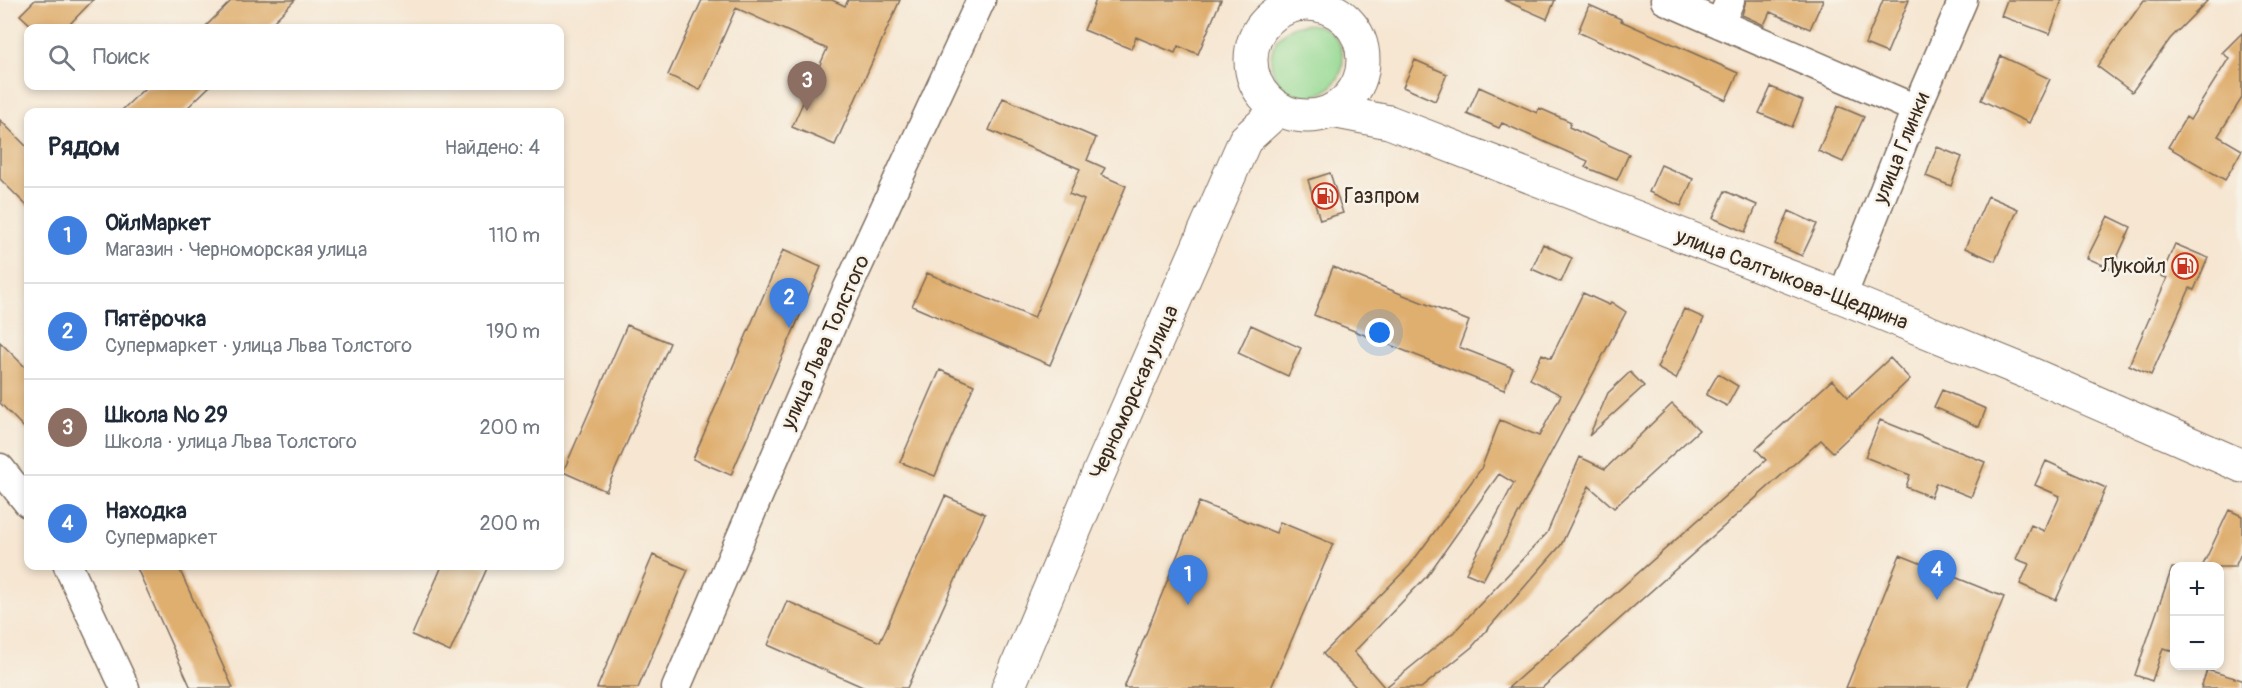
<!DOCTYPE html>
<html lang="ru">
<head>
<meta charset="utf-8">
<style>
	body { margin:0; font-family:Pangolin,sans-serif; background:#f2f2f3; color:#1f2937 }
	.controls { position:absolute; right:18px; bottom:18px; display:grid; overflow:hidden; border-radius:12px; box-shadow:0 3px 9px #0003 }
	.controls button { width:54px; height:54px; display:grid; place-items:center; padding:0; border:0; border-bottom:2px solid #e0e1e3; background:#fff; color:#1f2937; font:30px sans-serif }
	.you { position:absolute; left:1380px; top:333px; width:21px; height:21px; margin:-15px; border:4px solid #fff; border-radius:50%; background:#1a73e8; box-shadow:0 0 0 9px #1a73e833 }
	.badge { display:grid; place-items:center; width:39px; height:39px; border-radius:50%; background:#2563eb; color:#fff; font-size:20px; font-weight:700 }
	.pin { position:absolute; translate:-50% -50px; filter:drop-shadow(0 2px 3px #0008) }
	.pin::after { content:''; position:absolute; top:32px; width:21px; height:18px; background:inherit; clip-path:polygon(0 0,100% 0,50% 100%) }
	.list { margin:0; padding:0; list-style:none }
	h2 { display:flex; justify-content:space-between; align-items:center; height:78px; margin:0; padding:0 24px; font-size:26px }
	h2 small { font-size:20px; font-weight:400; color:#747a83 }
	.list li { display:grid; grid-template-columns:39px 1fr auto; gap:18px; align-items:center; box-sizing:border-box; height:96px; padding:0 24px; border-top:2px solid #e0e1e3 }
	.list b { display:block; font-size:22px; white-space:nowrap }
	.list p { margin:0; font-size:20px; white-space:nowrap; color:#747a83 }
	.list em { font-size:20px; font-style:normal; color:#747a83 }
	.icon { flex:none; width:33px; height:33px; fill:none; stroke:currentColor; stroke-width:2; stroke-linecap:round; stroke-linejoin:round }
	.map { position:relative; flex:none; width:2242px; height:688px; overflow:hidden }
	.search { position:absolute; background:#fff; box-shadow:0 3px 9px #0003; left:24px; top:24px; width:540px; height:66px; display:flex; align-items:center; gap:15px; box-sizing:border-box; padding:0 21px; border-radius:12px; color:#747a83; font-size:22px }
	.panel { position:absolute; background:#fff; box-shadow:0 3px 9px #0003; left:24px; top:108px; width:540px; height:462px; border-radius:12px }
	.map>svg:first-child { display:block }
</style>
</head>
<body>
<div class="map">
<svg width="2242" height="688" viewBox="0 0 2242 688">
	<rect width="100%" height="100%" fill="#f7f3e8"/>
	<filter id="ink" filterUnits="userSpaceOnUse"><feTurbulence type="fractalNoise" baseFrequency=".0167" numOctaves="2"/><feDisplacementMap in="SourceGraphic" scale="12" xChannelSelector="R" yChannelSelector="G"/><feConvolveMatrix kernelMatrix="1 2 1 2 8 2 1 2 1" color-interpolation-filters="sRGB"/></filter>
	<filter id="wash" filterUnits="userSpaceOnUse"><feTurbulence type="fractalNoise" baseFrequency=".008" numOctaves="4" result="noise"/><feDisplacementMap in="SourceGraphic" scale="24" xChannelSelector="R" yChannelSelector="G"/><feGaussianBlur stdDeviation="1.35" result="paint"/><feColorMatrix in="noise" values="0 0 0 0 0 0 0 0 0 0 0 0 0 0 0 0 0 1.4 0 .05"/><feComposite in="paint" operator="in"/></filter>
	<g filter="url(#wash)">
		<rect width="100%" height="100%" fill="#f6e6d2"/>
		<!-- green -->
		<path fill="#94d992" stroke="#688258" stroke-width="1.5" d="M1271 60a36 36 0 1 1 72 0a36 36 0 1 1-72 0Z"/>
		<g id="blocks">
			<!-- building -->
			<path fill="#dfaf6f" d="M35 0H93L66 28H34L20 15Z
				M232 0H295L267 28H204Z
				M702 0H832L845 6 848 0H900L835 145 792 127 827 49 736 8 700 90 668 75Z
				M1096 0H1221L1198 54 1178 46 1175 53 1136 37 1131 49 1084 30Z
				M1504 0H1555L1547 19Z
				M1746 0H1823L1810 29 1770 12 1764 25 1742 15Z
				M1883 0H1909L1887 53 1865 44Z
				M2007 0H2062L2050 34 2001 16Z
				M2144 0H2208L2170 39 2132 92 2097 66Z
				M1589 5 1621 19V21L1738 73 1726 100 1578 32Z
				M2242 33V98L2218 136 2242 150 2225 180 2168 147 2186 117 2190 120 2229 58 2222 53Z
				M2001 56 2050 79 2029 123 1981 100Z
				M1415 60 1447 74 1435 101 1403 87Z
				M147 86H210L183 112H120Z
				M1479 87 1537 113 1539 108 1571 122 1569 127 1629 154 1617 180 1585 167 1588 161 1502 123 1499 128 1467 114Z
				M1771 87 1803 101 1792 127 1759 113Z
				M1003 98 1096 138 1087 160 1105 168 1101 175 1126 186 1050 365 912 306 927 273 1034 318 1084 200 1069 194 1080 169 989 130Z
				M1838 106 1864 117 1843 162 1818 151Z
				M0 120 28 148V207L0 179Z
				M1937 147 1962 157 1951 186 1926 176Z
				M1661 165 1693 179 1681 206 1649 192Z
				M1330 173 1343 213 1320 220 1308 180Z
				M1725 191 1757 205 1745 232 1713 218Z
				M1988 196 2018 209 1995 261 1965 248Z
				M1789 211 1817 224 1802 256 1775 244Z
				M2108 216 2131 227 2112 269 2087 258Z
				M1543 244 1572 258 1561 282 1532 269Z
				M2175 244 2208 258 2194 290 2190 288 2151 375 2129 365 2167 278 2161 276Z
				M783 250 821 267 731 475 693 459Z
				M1333 267 1469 321 1459 347 1513 368 1504 390 1314 315Z
				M1583 293 1609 305 1611 302 1626 312 1483 580 1466 573 1514 483 1499 474 1427 576 1354 652 1385 688H1357L1323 654 1410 565 1481 469 1500 420 1539 436 1561 395 1530 379 1542 354 1551 358Z
				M1684 309 1704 318 1676 379 1657 368Z
				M627 325 670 343 606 491 563 472Z
				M1251 325 1301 348 1288 376 1238 353Z
				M0 342 28 370V432L0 403Z
				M1890 358 1910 379 1833 452 1821 440 1542 688H1508L1766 460 1756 449 1832 380 1848 397Z
				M940 370 974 385 935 476 900 462Z
				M1630 372 1644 386 1589 436 1608 393Z
				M1718 374 1738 386 1727 406 1706 395Z
				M1942 390 1986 409 1979 427 1934 407Z
				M1672 404 1699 430 1614 508 1589 486 1561 545 1472 647 1421 688H1385L1454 632 1547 533 1580 457 1605 469Z
				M1880 420 1985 462 1971 497 1936 483 1931 497 1906 487 1910 475 1865 457Z
				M2046 461 2106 488 2056 600 2020 584 2029 564 2016 559 2031 525 2044 531 2060 496 2035 485Z
				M945 496 985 514 907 688H865L768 645 787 601 880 642Z
				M1199 502 1276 533 1280 522 1333 544 1271 688H1124Z
				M2229 510 2242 516V551L2235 567H2202Z
				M653 555 688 570 638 688H597Z
				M1900 555 2004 597 1967 688H1846Z
				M136 566H178L233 688H191Z
				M442 566H488L450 652 412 635Z
				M2172 568H2175V652L2163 648 2152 681 2135 675Z
				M2207 670 2242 680V688H2201Z"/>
		</g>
	</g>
	<g filter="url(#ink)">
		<use href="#blocks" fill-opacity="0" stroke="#7c6c5d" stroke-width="1.5"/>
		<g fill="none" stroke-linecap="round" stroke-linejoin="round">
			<!-- minor casing -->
			<g stroke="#7c6c5d" stroke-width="31">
				<path id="minor" d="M1665 0 1916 109
					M1720 24 1730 0
					M1842 297 1916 109 1963 0
					M0 468 28 503
					M68 566 125 688
					M676 688 845 294 981 0"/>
			</g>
			<!-- major casing -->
			<g stroke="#7c6c5d" stroke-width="35">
				<path id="major" d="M1251 60a56 56 0 1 1 112 0a56 56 0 1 1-112 0Z
					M1332 111 1389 122 1842 297 2029 373 2242 466
					M1008 688 1091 491 1245 140 1279 109"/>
			</g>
			<!-- minor -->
			<use href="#minor" stroke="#fff" stroke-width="28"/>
			<!-- major -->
			<use href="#major" stroke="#fff" stroke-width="33"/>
		</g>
	</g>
	<!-- icons -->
	<defs>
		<g id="fuel-ring" transform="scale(1.35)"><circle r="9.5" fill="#f7f3e8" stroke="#c8321e" stroke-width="1.5"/><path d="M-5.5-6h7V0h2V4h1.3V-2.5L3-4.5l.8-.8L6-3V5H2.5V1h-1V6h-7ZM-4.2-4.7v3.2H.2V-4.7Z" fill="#c8321e"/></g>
	</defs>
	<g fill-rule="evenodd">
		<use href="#fuel-ring" x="1325" y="196"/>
		<use href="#fuel-ring" x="2185" y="266"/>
	</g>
	<g text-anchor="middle" stroke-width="5" stroke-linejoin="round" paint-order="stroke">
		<!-- street labels -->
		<g font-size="21" fill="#3b2a1e" stroke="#f7f3e8">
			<text transform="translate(1901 148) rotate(-68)" y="7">улица Глинки</text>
			<text transform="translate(1792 279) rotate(21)" y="7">улица Салтыкова-Щедрина</text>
			<text transform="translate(825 342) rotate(-66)" y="7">улица Льва Толстого</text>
			<text transform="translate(1134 392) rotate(-66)" y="7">Черноморская улица</text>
		</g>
		<!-- poi labels -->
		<g font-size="21" fill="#3b2a1e" stroke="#f7f3e8" text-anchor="start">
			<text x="1344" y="203">Газпром</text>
			<text x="2166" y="273" text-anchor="end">Лукойл</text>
		</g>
	</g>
</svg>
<div class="controls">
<button>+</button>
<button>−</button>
</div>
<div class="you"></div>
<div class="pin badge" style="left:1188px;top:605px;background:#3f7fe0">1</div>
<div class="pin badge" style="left:789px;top:328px;background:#3f7fe0">2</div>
<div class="pin badge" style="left:807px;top:111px;background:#8d6e63">3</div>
<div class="pin badge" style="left:1937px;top:600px;background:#3f7fe0">4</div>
<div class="search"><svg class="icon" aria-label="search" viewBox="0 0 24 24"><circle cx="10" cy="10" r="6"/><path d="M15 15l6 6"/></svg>Поиск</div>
<section class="panel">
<h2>Рядом<small>Найдено: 4</small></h2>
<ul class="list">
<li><span class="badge" style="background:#3f7fe0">1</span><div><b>ОйлМаркет</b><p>Магазин · Черноморская улица</p></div><em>110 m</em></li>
<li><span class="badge" style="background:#3f7fe0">2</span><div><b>Пятёрочка</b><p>Супермаркет · улица Льва Толстого</p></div><em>190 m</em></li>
<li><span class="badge" style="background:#8d6e63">3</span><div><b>Школа № 29</b><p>Школа · улица Льва Толстого</p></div><em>200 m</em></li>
<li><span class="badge" style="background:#3f7fe0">4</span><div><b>Находка</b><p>Супермаркет</p></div><em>200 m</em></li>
</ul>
</section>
</div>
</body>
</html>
